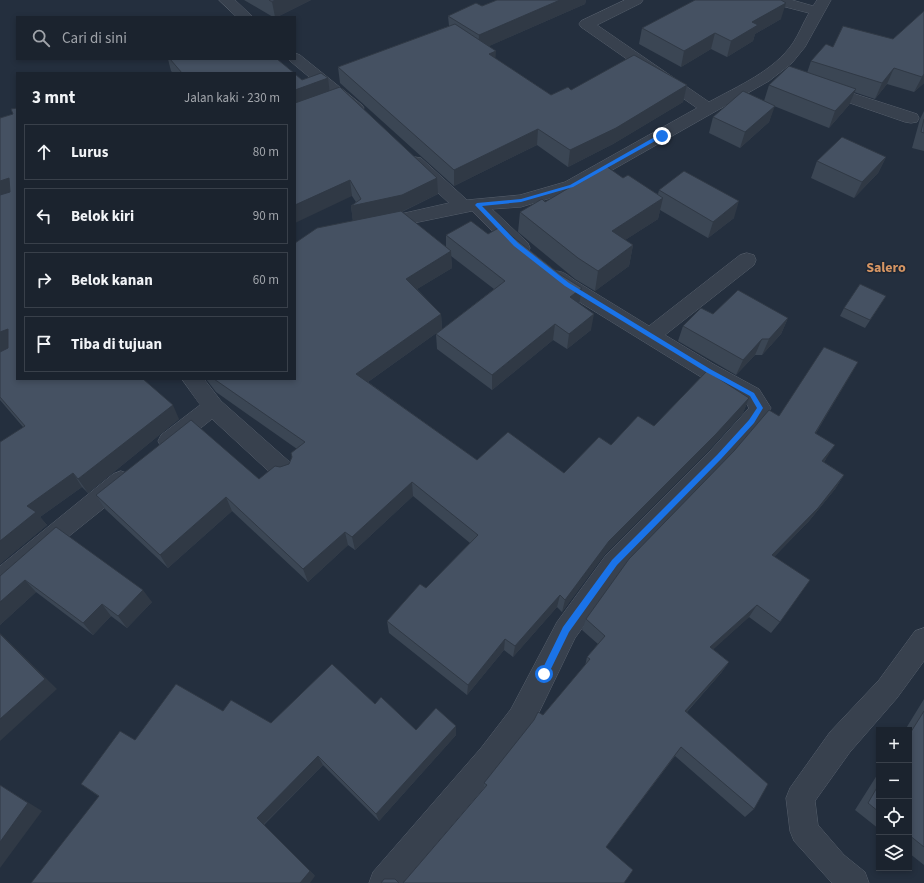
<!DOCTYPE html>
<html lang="id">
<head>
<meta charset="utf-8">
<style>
	body { margin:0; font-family:"Source Sans 3",sans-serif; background:#282f3a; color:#f1f3f6 }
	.controls { position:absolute; right:12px; bottom:12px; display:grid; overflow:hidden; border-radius:0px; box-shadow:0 2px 6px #0003 }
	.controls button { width:36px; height:36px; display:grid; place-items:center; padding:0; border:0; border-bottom:1px solid #39404a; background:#1b232e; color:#f1f3f6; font:20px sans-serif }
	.stop { position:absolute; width:12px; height:12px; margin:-9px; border:3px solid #1a73e8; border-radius:50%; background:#fff }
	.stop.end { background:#1a73e8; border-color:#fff; box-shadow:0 1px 4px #0008 }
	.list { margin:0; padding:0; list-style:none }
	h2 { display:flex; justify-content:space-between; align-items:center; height:52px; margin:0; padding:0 16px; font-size:17px }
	h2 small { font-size:13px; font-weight:400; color:#a0a4aa }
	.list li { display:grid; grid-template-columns:26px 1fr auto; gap:12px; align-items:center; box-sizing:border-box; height:56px; margin:0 8px 8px; padding:0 8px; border:1px solid #39404a; border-radius:0px }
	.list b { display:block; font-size:15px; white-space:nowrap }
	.list em { font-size:13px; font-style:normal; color:#a0a4aa }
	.icon { flex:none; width:22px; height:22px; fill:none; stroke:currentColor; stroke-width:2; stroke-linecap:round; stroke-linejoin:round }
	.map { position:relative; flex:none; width:924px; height:883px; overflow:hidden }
	.search { position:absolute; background:#1b232e; box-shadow:0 2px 6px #0003; left:16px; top:16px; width:280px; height:44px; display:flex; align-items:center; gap:10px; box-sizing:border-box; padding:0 14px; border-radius:0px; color:#a0a4aa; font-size:15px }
	.panel { position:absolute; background:#1b232e; box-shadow:0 2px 6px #0003; left:16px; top:72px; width:280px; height:308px; border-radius:0px }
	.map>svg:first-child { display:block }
</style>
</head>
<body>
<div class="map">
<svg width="924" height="883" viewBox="0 0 924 883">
	<rect width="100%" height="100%" fill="#242f3e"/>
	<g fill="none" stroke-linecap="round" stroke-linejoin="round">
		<!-- minor casing -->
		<g stroke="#565f6c" stroke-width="1">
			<path id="minor" d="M219 0H235L253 17H237Z
				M625 0H643L641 3 597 25 709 102C738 86 774 71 793 43 799 34 803 23 809 13L770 3 768 0H792L813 6 817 0H831L805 47 792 63 769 81 577 190 521 207 492 209 528 243 530 248 528 253 521 254 514 253 472 211 380 230 374 228 371 224 374 220 449 203 409 166 406 162 409 158 415 157 421 158 467 200 520 195 565 182 697 108 581 27 579 24 581 21Z
				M295 53 300 55 362 105 364 108 362 111 356 113 350 111 290 61 288 59H295Z
				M824 84 917 114 919 118 917 122 911 123 905 122 818 92 816 89 818 86Z
				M747 253 754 255 756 260 754 265 665 335 715 365 759 389 771 408 759 427 727 464 624 571 575 638 531 729 501 768 403 883H369L373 872 481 748 511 709 557 622 606 555 711 450 749 408 745 401 701 377 560 290 550 282 547 277 550 272C561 269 566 274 574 280L649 326 740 255Z
				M182 379H204L221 401 292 464 295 471 292 478 284 480 276 478 212 419 177 447 169 450 161 447 158 441 161 435 200 405Z
				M121 471 129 474 132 481 129 488 58 545 9 589 0 592V566L113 474Z
				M924 628V661L897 698 850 752 815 801 818 825 844 855 865 872 869 883H832L794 841 790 831 786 798 790 788 830 732 879 680 915 631Z"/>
		</g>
		<!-- minor -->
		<use href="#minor" fill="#38414e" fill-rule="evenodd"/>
	</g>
	<!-- wall -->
	<path fill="#3b4654" d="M244 0H311L277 17H273Z
		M497 0H586L585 4 489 46 495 58 551 95 571 90 687 85 683 102 613 144 568 167 537 145 454 186 340 83 338 67 449 26 448 16 482 6Z
		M924 11V83L914 92 887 84 875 99 854 92 849 105 829 128 774 106 769 122 740 148 709 133 713 117 764 101 769 85 807 73 811 61 833 47 893 39Z
		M781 19 755 34 753 41 727 57 711 49 681 67 639 44 642 28Z
		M168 59H277L294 73H173L171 71Z
		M302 80 329 91 438 194 402 212 446 247V235L579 304 591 330 567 349 553 340 492 390 437 349 436 334 494 289 451 256 452 268 417 289 441 314 442 329 368 382 477 460 564 473 611 445 654 426 749 398 743 413 710 449 605 554 562 612 557 607 513 657 504 650 467 695 389 633 387 621 426 588 470 543 413 496 355 550 348 545 308 582 232 511 168 568 105 509 96 495 259 479 280 467 289 464 297 449 216 392 206 379H295L353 221 351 206 356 202 352 196Z
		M924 111V151L912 148 920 119Z
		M13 114 17 379 179 419 88 493 82 487 40 517 47 525 0 564 23 427 0 400V118Z
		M886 157 878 173 854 198 811 178 817 161Z
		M623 178 658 194 659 190 734 218 708 238 660 210 658 219 625 240 633 245 629 266 595 291 575 279 518 232 520 212 545 202Z
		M886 296 865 328 840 316 844 308Z
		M713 314 788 318 781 334 762 355H755L736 375 678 341 683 326Z
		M858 362 816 433 826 459 824 462 844 475 835 489 809 521 774 557 780 622 771 633 749 617 713 649 729 662 721 673 687 712 754 809 745 817 675 756 606 847 484 788V783L585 666 587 657 598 644 582 630 586 619 779 416Z
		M0 576 152 602 127 628 111 616 93 635 36 592 0 625Z
		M924 699V865L909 853V730H905Z
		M375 704 416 730 456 726V735L379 821 323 765 264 825 315 876 98 796 81 784 135 740 223 711 271 723Z
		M879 772V829L855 810Z"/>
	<!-- shaded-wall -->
	<path fill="#303945" d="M275 0H311L277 17H275L272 2Z
		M560 0H586L585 4 478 51 479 35Z
		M786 3 781 19 755 34 753 41 727 57 731 41 752 22Z
		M715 33 711 49 681 67 684 51Z
		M496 51 495 67 489 54Z
		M894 68 887 84 875 99 882 83Z
		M924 74V83L914 92 922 77Z
		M328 78 330 95 295 108V90Z
		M687 85 683 102 613 144 568 167 570 150Z
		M856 89 849 105 829 128 835 111Z
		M775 106 769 122 740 148 745 132Z
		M538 129 537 145 454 186V170Z
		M886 157 878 173 854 198 862 182Z
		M9 178 17 193 0 200V181Z
		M437 178 438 194 403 211 353 222 351 206Z
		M350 180 352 196 295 223V205Z
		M663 198 658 219 608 251 612 231Z
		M739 201 734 218 708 238 713 222Z
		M633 245 629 266 595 291 598 271Z
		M451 251 452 268 407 295 406 279Z
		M582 288 579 304 570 297Z
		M441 314 442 329 358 389 356 374Z
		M594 314 591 330 567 349 569 334Z
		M788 318 781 334 762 355 769 339Z
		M555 324 553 340 492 390V375Z
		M8 329 17 345 0 352V332Z
		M762 339 755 355 736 375 743 360Z
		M858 362 849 378 807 447 815 433Z
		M749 398 743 413 710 449 605 554 562 612 565 600 609 541Z
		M173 405 179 419 88 493 78 479Z
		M835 445 826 459 813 475 822 461Z
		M73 473 82 487 40 517 47 525 0 564V541L27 506Z
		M844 475 835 489 809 521 764 567 772 555Z
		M412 482 413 496 355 550 352 537Z
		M226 497 232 511 168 568 160 555Z
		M345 532 348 545 308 582 303 569Z
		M25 580 36 592 0 625V602Z
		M143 590 152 602 127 628 118 616Z
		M560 595 557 607 513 657 515 646Z
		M102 604 111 616 93 635 83 623Z
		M757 605 749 617 704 658 710 647Z
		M0 633 57 689 0 741Z
		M505 639 504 650 467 695 468 685Z
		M729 662 721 673 679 720 685 711Z
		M456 726V735L379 821 376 814Z
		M318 756 323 765 263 825 257 818Z
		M0 785 42 811 0 868Z
		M310 871 315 876 310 883H300Z"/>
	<!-- building -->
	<path fill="#455162" stroke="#303945" d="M269 0H275L272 2Z
		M497 0H560L479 35 448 16 476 3 482 6Z
		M695 0H781L786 3 752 22 758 25 731 41 715 33 684 51 642 28Z
		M924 11V74L922 77 894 68 882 83 811 61 826 44 833 47 843 26 893 39Z
		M455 24 496 51 489 54 551 95 568 87 571 90 634 55 687 85 616 128 570 150 538 129 454 170 338 67Z
		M170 59H277L294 73H182Z
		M789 66 856 89 835 111 769 85Z
		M321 73 328 78 295 90V74L302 80Z
		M340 87 437 178 402 195 351 206 361 199 350 180 295 205V103Z
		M743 91 775 106 745 132 713 117Z
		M17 108V379H143L173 405 78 479 73 473 27 506 36 512 0 541V442L25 426 0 397V352L8 348V329L0 332V195L10 192 9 178 0 181V118L13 114 11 109Z
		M924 119V133L921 132Z
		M842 137 886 157 862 182 817 161Z
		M606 166 623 178 628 175 663 198 612 231 633 245 598 271 578 258 520 212 542 199 545 202Z
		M684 171 739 201 713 222 659 190Z
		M401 211 451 251 406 279 441 314 356 374 477 460 508 432 564 473 599 437 611 445 638 416 654 426 707 371 749 398 716 434 609 541 565 600 560 595 515 646 505 639 468 685 387 621 420 584 426 588 478 535 412 482 352 537 345 532 303 569 226 497 160 555 96 495 191 420 259 479 275 466 280 467 289 464 292 457 291 453 305 442 214 379H295V243L317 228Z
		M471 221 488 234 502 226 509 234 561 275 582 288 570 297 594 314 569 334 555 324 492 375 436 334 505 281 446 235Z
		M860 284 886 296 870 320 844 308Z
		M738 290 788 318 769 339H762L743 360 683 326 701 308 713 314Z
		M824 347 858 362 815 433 835 445 822 461 844 475 818 508 772 555 810 580 780 622 757 605 710 647 729 662 685 711 768 784 754 809 681 747 606 847 633 870 624 883H403L487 785 484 783 534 720 538 712 543 715 590 659 587 657 605 636 586 619 629 559 734 451 769 410 779 416Z
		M56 527 143 590 118 616 102 604 83 623 25 580 0 602V576Z
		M0 634 45 679 0 719Z
		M332 664 375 704 381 697 416 730 436 708 456 726 376 814 318 756 257 818 310 871 300 883H31L99 796 81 784 120 731 135 740 176 684 223 711 231 700 271 723Z
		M924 711V847L909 835V735Z
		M879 784V812L868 803Z
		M0 785 28 803 0 842Z
		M384 879H395L399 883H381Z"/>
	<!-- route -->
	<path fill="#1a73e8" d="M660 134 664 136 573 187 521 202 482 206 518 243 569 283 710 369 754 393 763 408 754 423 721 459 617 565 569 632 547 677 544 678 540 674 563 627 612 560 717 455 749 420 757 408 750 396 706 372 565 286 514 246 475 205 477 203 521 199 570 185Z"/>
	<g text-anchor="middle" stroke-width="3" stroke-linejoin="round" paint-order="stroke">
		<!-- quarter labels -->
		<g font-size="14" font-weight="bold" fill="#d59563" stroke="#1d2633">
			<text x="886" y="272">Salero</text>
		</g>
	</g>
</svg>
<div class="controls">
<button>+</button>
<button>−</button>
<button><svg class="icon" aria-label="locate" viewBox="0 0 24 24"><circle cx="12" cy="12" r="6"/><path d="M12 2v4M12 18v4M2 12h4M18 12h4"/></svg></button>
<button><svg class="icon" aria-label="layers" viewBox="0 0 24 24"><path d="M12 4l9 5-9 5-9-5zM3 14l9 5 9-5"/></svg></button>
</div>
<div class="stop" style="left:544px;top:674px"></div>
<div class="stop end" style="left:662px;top:136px"></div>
<div class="search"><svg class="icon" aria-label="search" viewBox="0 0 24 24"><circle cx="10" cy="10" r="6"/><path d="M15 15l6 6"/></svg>Cari di sini</div>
<section class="panel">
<h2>3 mnt<small>Jalan kaki · 230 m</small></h2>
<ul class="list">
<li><svg class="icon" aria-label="ahead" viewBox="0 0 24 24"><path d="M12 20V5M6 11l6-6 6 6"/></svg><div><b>Lurus</b></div><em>80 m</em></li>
<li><svg class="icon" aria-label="left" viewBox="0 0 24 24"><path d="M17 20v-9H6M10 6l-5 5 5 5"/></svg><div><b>Belok kiri</b></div><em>90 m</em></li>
<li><svg class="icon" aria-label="right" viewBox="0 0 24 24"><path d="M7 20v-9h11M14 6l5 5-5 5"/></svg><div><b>Belok kanan</b></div><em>60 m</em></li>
<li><svg class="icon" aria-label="arrive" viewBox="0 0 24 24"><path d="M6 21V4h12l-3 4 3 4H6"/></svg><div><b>Tiba di tujuan</b></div></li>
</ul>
</section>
</div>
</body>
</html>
